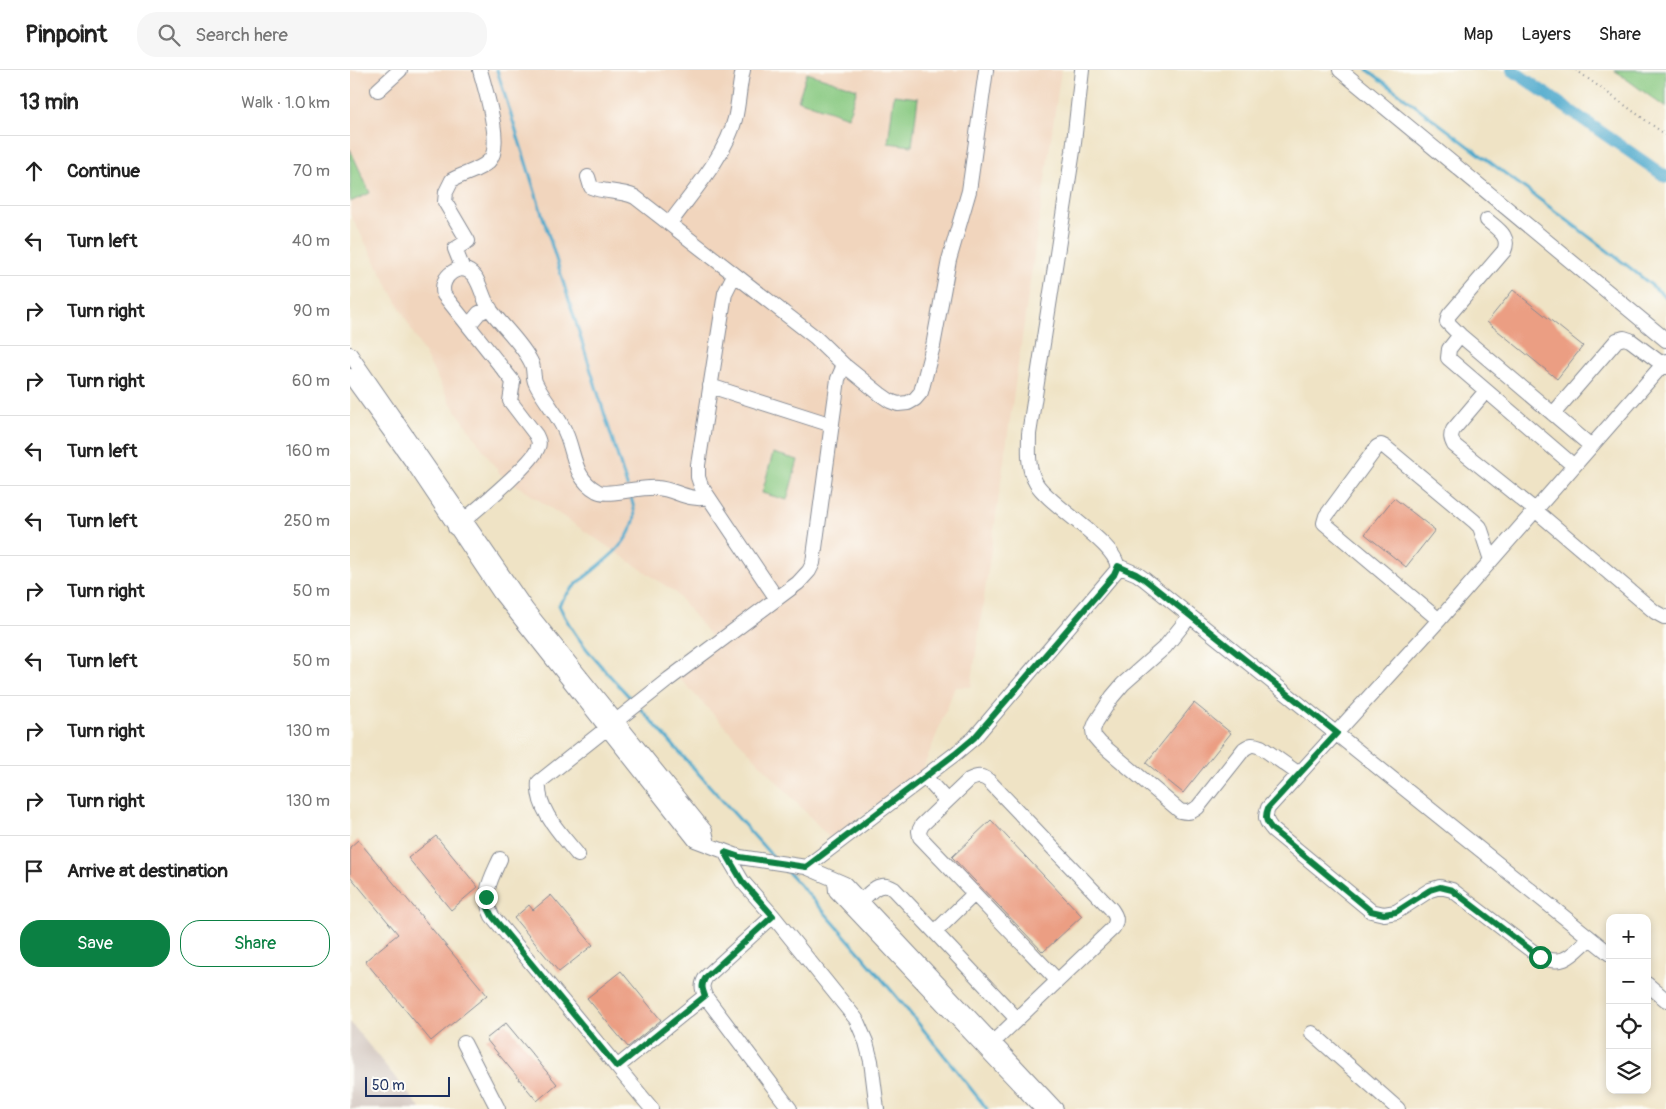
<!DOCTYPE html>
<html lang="en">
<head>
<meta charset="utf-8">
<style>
	body { margin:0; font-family:Pangolin,sans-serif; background:#f6f6f6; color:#222 }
	.controls { position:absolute; right:15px; bottom:15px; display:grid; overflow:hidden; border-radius:10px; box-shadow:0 2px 8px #0003 }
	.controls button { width:45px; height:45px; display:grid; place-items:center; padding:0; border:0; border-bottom:1px solid #e0e0e0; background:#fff; color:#222; font:25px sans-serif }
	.scale { position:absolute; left:15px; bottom:12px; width:85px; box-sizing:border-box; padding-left:5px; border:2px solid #1b2f5e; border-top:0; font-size:14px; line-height:18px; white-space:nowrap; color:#1b2f5e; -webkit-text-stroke:4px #fdfcf7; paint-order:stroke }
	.stop { position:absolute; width:15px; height:15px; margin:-11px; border:4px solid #0b8043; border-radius:50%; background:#fff }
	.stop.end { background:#0b8043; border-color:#fff; box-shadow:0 1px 5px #0008 }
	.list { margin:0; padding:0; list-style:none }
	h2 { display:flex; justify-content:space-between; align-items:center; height:65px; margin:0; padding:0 20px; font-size:21px }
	h2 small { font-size:16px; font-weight:400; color:#767676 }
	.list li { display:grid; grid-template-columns:32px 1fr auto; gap:15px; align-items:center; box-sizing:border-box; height:70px; padding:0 20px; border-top:1px solid #e0e0e0 }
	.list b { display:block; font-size:19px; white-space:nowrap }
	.list em { font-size:16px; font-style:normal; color:#767676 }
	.actions { display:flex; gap:10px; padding:15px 20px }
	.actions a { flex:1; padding:11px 0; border:1px solid #0b8043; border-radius:20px; text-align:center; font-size:18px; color:#0b8043 }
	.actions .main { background:#0b8043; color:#fff }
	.icon { flex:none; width:28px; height:28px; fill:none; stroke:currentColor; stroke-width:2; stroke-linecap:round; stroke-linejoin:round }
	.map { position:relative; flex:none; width:1316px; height:1039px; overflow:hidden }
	header { display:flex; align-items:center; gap:30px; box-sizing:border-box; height:70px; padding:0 25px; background:#fff; border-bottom:1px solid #e0e0e0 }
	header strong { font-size:24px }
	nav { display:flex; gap:28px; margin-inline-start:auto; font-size:18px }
	.search { width:350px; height:45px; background:#f6f6f6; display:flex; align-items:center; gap:12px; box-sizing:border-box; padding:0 18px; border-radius:20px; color:#767676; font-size:19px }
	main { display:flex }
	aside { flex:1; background:#fff }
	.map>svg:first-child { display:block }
</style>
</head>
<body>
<header>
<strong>Pinpoint</strong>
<div class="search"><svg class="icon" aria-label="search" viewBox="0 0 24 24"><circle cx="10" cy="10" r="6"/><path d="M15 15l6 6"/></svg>Search here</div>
<nav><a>Map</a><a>Layers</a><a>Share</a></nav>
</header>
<main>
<aside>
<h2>13 min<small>Walk · 1.0 km</small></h2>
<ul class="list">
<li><svg class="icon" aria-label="ahead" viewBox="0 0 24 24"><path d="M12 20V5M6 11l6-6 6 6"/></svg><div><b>Continue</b></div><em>70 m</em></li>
<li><svg class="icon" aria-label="left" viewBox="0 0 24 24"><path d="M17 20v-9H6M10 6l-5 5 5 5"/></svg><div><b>Turn left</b></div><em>40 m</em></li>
<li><svg class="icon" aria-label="right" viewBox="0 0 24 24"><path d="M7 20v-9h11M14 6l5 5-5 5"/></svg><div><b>Turn right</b></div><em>90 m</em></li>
<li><svg class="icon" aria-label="right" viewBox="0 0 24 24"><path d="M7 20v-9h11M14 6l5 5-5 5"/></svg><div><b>Turn right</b></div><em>60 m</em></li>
<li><svg class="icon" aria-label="left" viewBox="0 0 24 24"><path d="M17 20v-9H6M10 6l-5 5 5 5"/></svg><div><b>Turn left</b></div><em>160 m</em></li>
<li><svg class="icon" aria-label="left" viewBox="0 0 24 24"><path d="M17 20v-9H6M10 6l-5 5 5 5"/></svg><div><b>Turn left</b></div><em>250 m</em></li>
<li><svg class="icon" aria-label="right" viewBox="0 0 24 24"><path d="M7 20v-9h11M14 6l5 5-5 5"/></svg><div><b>Turn right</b></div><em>50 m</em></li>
<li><svg class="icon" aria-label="left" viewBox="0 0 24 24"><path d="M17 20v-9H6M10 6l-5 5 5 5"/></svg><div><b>Turn left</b></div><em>50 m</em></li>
<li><svg class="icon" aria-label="right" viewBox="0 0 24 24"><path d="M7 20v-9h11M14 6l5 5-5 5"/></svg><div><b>Turn right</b></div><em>130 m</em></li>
<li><svg class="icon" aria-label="right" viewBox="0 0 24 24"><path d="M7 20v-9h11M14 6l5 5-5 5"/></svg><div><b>Turn right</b></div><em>130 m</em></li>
<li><svg class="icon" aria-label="arrive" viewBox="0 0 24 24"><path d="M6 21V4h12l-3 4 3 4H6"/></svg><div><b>Arrive at destination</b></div></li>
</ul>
<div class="actions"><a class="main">Save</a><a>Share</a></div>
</aside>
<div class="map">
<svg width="1316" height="1039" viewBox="0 0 1316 1039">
	<rect width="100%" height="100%" fill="#fdfcf7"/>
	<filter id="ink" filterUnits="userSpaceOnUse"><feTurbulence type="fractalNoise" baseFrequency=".02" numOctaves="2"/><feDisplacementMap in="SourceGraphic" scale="10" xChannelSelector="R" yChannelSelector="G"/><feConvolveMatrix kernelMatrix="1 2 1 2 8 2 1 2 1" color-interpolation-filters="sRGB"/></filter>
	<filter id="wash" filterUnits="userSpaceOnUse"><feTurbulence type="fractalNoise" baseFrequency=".0096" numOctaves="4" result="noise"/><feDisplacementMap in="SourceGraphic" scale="20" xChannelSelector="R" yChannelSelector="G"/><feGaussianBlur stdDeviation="1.12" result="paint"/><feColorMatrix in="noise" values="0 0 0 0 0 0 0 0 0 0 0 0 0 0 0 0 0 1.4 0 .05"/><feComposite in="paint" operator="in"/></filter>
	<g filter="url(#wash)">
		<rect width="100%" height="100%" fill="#efe3c5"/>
		<!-- built -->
		<path fill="#f1d5bd" d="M0 0H711L621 617H605L571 704 480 768 321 599 362 568 325 522 150 404 100 332 0 144Z"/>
		<!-- industrial -->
		<path fill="#cec1ba" d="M0 952 71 1039H0Z"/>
		<!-- green -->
		<path fill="#88c981" stroke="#527c70" d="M1264 0H1316V38Z
			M457 3 507 19 498 47 448 30Z
			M544 25 568 28 562 76 538 73Z
			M0 79 20 123 0 132Z
			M423 383 448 390 437 430 412 423Z"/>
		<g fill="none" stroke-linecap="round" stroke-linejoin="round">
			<!-- stream -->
			<path stroke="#4da9cc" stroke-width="3" d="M147 0 277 416
				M1018 0 1279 197 1316 227
				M280 424C282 432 287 444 284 451 273 489 228 503 209 535 225 572 258 603 285 633
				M289 637 423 787
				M435 799C506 875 572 957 637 1039"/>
			<!-- canal -->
			<path stroke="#4da9cc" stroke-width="12" d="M1162 0 1316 107"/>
		</g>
		<g id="blocks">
			<!-- building -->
			<path fill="#eb9e83" d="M1163 220 1233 276 1207 309 1137 252Z
				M1044 428 1085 460 1056 497 1015 464Z
				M844 633 881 663 833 723 796 693Z
				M641 750 732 846 693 882 602 787Z
				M86 766 128 817 101 840 58 788Z
				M8 770 137 925 81 971 15 891 48 864 0 806V777Z
				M201 825 243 875 209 902 164 848 179 835 183 840Z
				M271 901 311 950 278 977 237 928Z
				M156 953 207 1014 187 1031 136 969Z"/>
		</g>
	</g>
	<g filter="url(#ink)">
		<use href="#blocks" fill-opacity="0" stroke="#858992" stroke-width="1"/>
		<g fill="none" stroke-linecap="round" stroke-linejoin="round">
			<!-- minor casing -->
			<g stroke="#858992" stroke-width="16">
				<path id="minor" d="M990 0 1316 270
					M28 20 50 0
					M238 107 241 117C255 123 271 120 285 127L465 267 494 295 530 324 540 331 548 334 558 333 565 329 571 322 583 276 599 190 619 121 636 0
					M1137 150C1147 159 1161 166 1154 181L1099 245 1097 252 1110 265 1241 376
					M320 153C341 124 376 85 385 49 389 33 389 16 393 0
					M113 199 105 179 118 171 95 132 96 122 102 110C114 103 129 101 139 91 154 76 135 19 130 0
					M384 205 375 223 348 395V407L351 416 427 529
					M119 255 129 243 140 238
					M1110 265 1099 279 1098 288 1224 396
					M0 284 177 540 355 761 358 774
					M0 306 65 396 150 523 345 770 390 787 456 797 495 814 706 1039
					M360 316 482 355
					M1136 321 1103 360C1100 366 1101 369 1104 375L1185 440 1305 542 1314 547H1316
					M1203 344 1267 270 1274 268 1280 270 1316 297
					M105 458C120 445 185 392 188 377 190 373 188 369 186 365L160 331 163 312 161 309 94 225C88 206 112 189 125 207 131 216 133 228 139 238 152 256 171 272 181 292 185 299 182 307 186 314 195 332 210 347 217 366 225 387 225 409 247 421 256 427 292 416 307 418 325 419 339 432 358 427
					M768 496 787 504 794 509 1260 884
					M840 546 815 577 773 614 762 627 746 652 743 660 744 666 750 673 830 741C838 743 842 742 848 737L894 679C901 674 903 674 911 677L949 704
					M1089 550 974 453 976 446 1027 377 1031 375 1035 377 1124 451 1130 457 1141 490
					M575 707 596 730
					M375 782 392 811 423 846 506 949 516 972 521 991 527 1039
					M228 785C212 765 186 740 189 712L319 609 448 513 459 501 463 493 488 309 494 295
					M150 789C141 809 131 824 142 846L302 1039
					M456 797 605 684 624 668 767 500C773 477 698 435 686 413 677 398 679 380 679 364L723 81 732 0
					M485 811 486 821 692 1039
					M511 831C522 821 529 810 544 819L667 949
					M423 846 356 907C351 915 352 918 355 926L440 1039
					M585 862 624 824
					M1240 868C1222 884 1216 897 1190 887L1102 820 1090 817 1080 820 1046 842 1034 844 1021 841 923 760C916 752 914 748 918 738L1089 550 1316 291
					M1297 914 1316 930
					M962 963 1048 1039
					M114 973 148 1039
					M637 978 763 858C768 850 766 846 761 839L639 711C632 705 627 706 619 710L572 755 569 761 570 767 707 910
					M267 997 355 926"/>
			</g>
			<!-- path -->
			<path stroke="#858992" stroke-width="2" stroke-dasharray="1 4" stroke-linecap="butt" d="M1226 0 1316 65"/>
			<!-- minor -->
			<use href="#minor" stroke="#fff" stroke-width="14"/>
		</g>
	</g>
	<g fill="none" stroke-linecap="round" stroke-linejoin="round" filter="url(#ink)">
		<!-- route -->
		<path stroke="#0b8043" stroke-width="6" d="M136 827 137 836 142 846 267 997 355 926C352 918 351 915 356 907L423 846 392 811 375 782 390 787 456 797 605 684 624 668 764 505 768 496 786 504 794 509 987 663 918 738C914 748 916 752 923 760L1021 841 1034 844 1046 842 1080 820 1090 817 1102 820 1190 887"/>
	</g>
</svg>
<div class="controls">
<button>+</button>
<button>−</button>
<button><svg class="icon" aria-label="locate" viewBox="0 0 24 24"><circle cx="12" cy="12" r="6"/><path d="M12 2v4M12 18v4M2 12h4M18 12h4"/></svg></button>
<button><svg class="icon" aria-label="layers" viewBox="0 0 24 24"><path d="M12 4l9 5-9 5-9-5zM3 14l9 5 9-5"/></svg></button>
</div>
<div class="scale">50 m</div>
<div class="stop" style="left:1190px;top:887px"></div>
<div class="stop end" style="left:136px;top:827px"></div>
</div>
</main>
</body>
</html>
